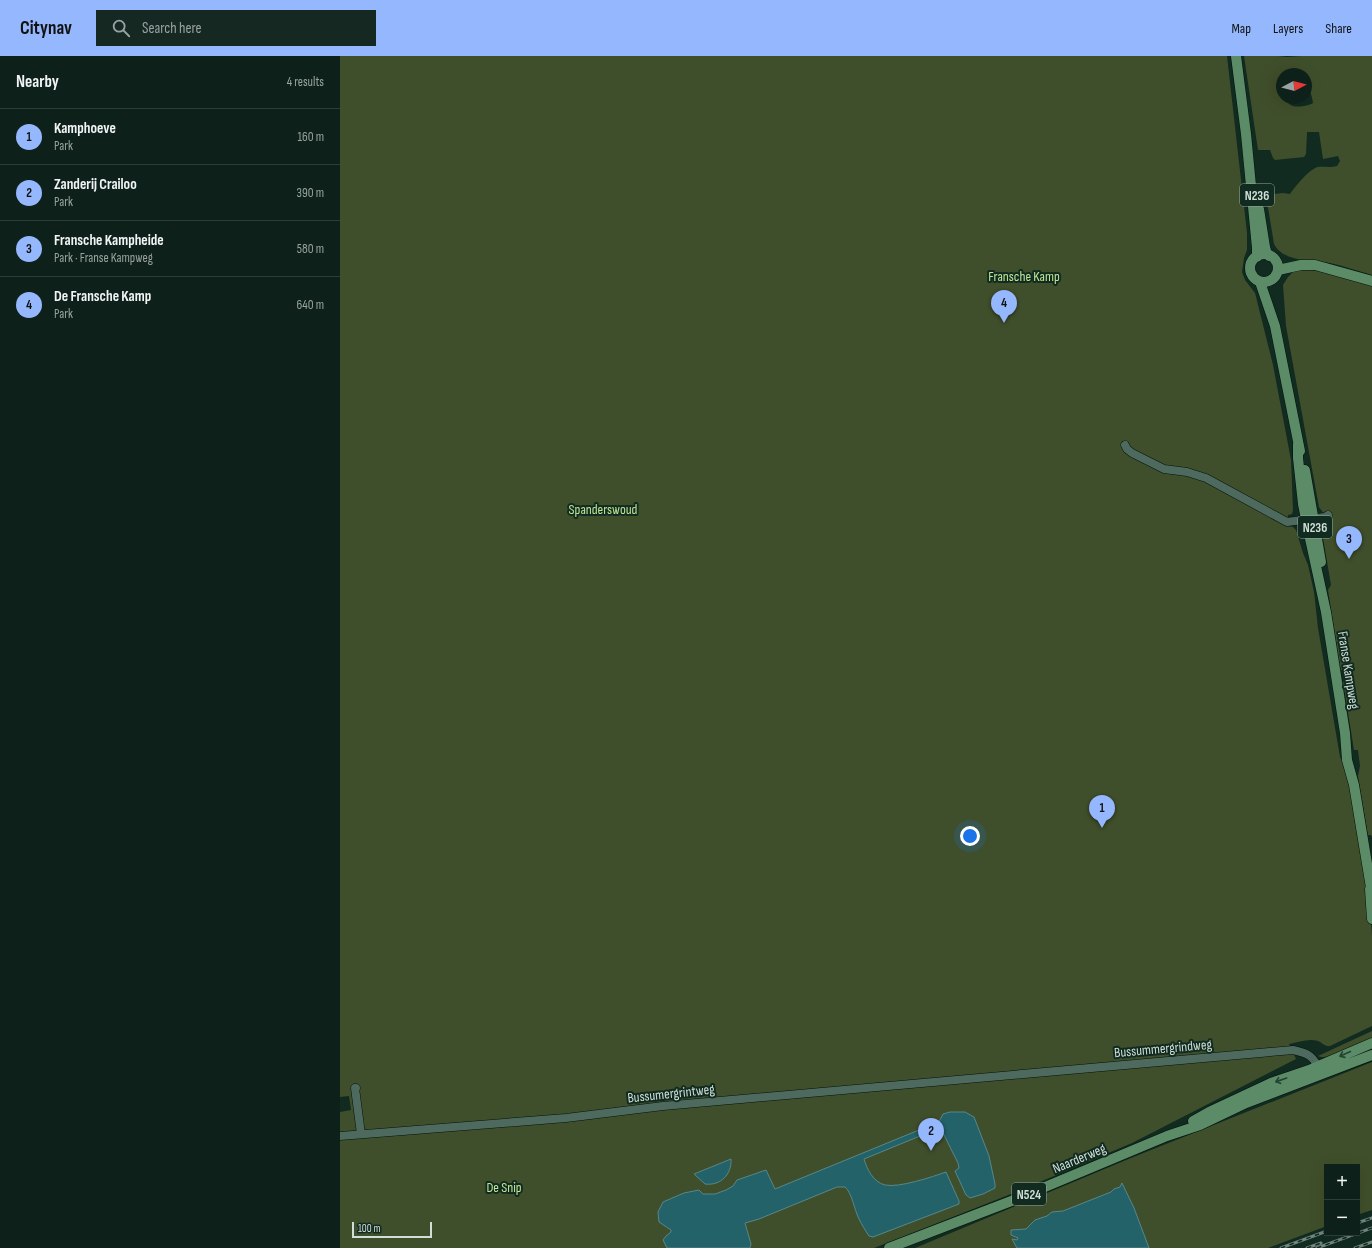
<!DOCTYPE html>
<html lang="en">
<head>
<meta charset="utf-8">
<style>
	body { margin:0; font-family:"Sofia Sans Condensed",sans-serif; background:#162822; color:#f1f3f6 }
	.controls { position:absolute; right:12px; bottom:12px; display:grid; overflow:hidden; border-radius:0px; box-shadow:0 4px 16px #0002 }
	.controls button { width:36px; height:36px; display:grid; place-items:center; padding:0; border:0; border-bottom:1px solid #2d3e38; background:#0d2019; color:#f1f3f6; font:20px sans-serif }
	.compass { position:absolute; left:936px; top:12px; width:36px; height:36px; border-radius:50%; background:#0d2019; box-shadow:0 4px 16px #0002; rotate:83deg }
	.scale { position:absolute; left:12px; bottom:10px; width:80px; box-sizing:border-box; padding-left:4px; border:2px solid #cfded7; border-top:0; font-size:11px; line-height:14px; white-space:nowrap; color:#cfded7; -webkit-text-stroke:3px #112b21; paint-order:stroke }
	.you { position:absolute; left:630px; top:780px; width:14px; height:14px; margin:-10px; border:3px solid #fff; border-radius:50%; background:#1a73e8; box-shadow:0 0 0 6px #1a73e833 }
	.badge { display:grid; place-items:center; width:26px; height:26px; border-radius:50%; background:#94b7fd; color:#111; font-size:13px; font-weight:700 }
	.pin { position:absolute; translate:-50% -33px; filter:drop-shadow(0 1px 2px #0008) }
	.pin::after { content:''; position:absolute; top:21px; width:14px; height:12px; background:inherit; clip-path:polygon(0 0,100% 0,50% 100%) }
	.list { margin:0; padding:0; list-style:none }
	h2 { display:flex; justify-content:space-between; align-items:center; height:52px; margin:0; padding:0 16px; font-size:17px }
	h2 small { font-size:13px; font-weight:400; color:#9aa3a2 }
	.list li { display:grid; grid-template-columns:26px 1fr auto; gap:12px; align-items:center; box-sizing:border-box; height:56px; padding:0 16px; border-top:1px solid #2d3e38 }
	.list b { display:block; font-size:15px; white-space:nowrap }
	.list p { margin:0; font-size:13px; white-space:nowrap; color:#9aa3a2 }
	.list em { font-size:13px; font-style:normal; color:#9aa3a2 }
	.icon { flex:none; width:22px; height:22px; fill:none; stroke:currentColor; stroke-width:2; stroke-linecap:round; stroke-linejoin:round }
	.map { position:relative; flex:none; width:1032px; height:1192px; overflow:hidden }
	header { display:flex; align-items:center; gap:24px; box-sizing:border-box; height:56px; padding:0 20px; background:#94b7fd; color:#111 }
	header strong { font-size:19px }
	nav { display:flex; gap:22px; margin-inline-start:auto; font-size:14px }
	.search { width:280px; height:36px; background:#162822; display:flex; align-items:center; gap:10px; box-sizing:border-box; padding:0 14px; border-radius:0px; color:#9aa3a2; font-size:15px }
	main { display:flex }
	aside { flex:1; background:#0d2019 }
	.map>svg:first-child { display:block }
</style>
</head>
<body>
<header>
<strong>Citynav</strong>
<div class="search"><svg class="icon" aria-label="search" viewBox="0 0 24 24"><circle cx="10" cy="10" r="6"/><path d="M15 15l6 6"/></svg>Search here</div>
<nav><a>Map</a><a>Layers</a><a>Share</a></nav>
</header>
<main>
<aside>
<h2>Nearby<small>4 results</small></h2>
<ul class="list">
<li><span class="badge">1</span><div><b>Kamphoeve</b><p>Park</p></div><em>160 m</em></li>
<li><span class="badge">2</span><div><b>Zanderij Crailoo</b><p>Park</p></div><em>390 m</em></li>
<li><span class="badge">3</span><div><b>Fransche Kampheide</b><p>Park · Franse Kampweg</p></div><em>580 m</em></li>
<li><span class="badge">4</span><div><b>De Fransche Kamp</b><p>Park</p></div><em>640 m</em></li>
</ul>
</aside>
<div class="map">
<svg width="1032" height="1192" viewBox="0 0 1032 1192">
	<rect width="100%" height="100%" fill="#112b21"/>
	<!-- green -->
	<path fill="#404f2b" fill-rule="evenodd" d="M0 0H887L907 177V194L904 202 902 216 905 224 915 237 933 309 951 404 953 454 952 458 948 459 947 470 953 471 956 474 963 497 968 509 974 536 978 572 1000 701 1004 708 1010 733 1029 838 1032 880V970L990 990C985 991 983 987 978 985 969 982 959 986 949 988L956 1003 792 1087 676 1136 534 1192H0V1056L11 1054 9 1040 0 1041Z
		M904 0H938L947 1 961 0H1032V219C1018 215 1004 210 990 207 972 204 943 206 934 188L926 139 943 137 950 138C955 131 969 113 978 111 983 110 989 112 997 110L1000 105 998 100 983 103 979 76H967L966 98 964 101 935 104 933 102 930 94H918ZM942 18H966C966 28 972 37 973 47 969 50 955 52 951 49 948 48 946 44 944 42H942L938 25 942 23Z
		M955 214C978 212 1010 221 1032 228V781L1031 779H1028L1018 720 1020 710 1018 694H1014L1003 625 1008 631 1004 611 1001 615 988 534 991 529 982 476V469L985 466 984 458 979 451 946 270 943 229 948 221Z
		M1032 975V984C1021 989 988 1005 978 1000Z
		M1032 1006V1154L1017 1159V1111H987V1170L928 1192H575L791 1102Z"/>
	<!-- water -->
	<path fill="#236269" stroke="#57878a" d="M610 1056H625L634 1061 649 1100 655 1128V1132L643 1138 630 1142 626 1139 615 1115 619 1112 618 1107 603 1077 599 1074 589 1075 588 1072 599 1066 603 1058Z
		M579 1074 582 1075V1078L580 1080 524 1103C527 1113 533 1126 545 1129 559 1132 592 1121 606 1116L619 1145V1148L533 1181 529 1180C525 1174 522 1169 519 1163 514 1153 512 1137 505 1131H497L419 1163 405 1167 411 1188 410 1192H327L323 1184 326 1180 331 1176V1174L319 1166 318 1156 323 1146 344 1137 359 1134 363 1138H375L386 1134 393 1130 397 1124 426 1114 435 1133Z
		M391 1103C392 1118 381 1130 365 1128L354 1118Z
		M782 1127 794 1152 809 1192H677L672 1183 677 1184 678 1182 671 1179V1174L686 1173 695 1164 707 1160 712 1156 723 1155 771 1136 774 1133 780 1131Z"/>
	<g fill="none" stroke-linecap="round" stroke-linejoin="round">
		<!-- minor casing -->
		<g stroke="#00130a" stroke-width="9">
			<path id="minor" d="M785 389 787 393 792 397 824 413 847 416 866 422 947 466 985 461 988 459
				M16 1032H15L21 1078
				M0 1080 226 1062 323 1050 953 994C968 997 974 1000 980 1016"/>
		</g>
		<!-- major casing -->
		<g stroke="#00130a" stroke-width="11">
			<path id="major" d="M896 0 906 78 917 192V201
				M919 153 925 191 926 195 929 200
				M910 212a14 14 0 1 1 28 0a14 14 0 1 1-28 0Z
				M938 214 961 209H975L1032 225
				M920 226 935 270 960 395
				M958 388V402L963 448 969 478 986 556 1005 677 1007 704 1014 729 1032 838
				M965 414 981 506
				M1030 833 1032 863
				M853 1065 869 1056 931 1027 969 1014 1032 987
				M549 1192 674 1144 827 1080 860 1069 906 1047 1032 999"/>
		</g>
		<!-- minor -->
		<use href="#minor" stroke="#4e6a5e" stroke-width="8"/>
		<!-- major -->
		<use href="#major" stroke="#5c8b67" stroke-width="10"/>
		<!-- rail casing -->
		<g stroke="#73877f" stroke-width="3">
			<path id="rail" d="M1017 1167 1032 1162
				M941 1192 987 1175
				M967 1192 981 1187
				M977 1192 1032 1172
				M1015 1192 1032 1186"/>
		</g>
		<!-- rail -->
		<use href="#rail" stroke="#112b21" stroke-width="1.5" stroke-dasharray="4.5" stroke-linecap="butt"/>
	</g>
	<!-- one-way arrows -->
	<defs><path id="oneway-shaft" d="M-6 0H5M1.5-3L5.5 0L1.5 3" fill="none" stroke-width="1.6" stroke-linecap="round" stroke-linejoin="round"/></defs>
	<g stroke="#244332">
		<use href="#oneway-shaft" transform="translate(1005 998) rotate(156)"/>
		<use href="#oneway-shaft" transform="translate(941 1024) rotate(161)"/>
	</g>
	<g text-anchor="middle" stroke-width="4" stroke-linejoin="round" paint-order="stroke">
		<!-- shield labels -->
		<g fill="#112b21" stroke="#96a8a0" stroke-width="1">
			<rect x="900" y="128" width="34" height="22" rx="3"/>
			<rect x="958" y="460" width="34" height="22" rx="3"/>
			<rect x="672" y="1127" width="34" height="22" rx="3"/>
		</g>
		<g font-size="13" font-weight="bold" fill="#cfded7">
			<text x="917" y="144">N236</text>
			<text x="975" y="476">N236</text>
			<text x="689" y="1143">N524</text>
		</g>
		<!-- park labels -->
		<g font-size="14" fill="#c2e595" stroke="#112b21">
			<text x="684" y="225">Fransche Kamp</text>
			<text x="263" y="458">Spanderswoud</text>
			<text x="164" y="1136">De Snip</text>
		</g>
		<!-- street labels -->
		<g font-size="14" fill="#cfded7" stroke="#112b21">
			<text transform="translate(1009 614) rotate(81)" y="5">Franse Kampweg</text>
			<text transform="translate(823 992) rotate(-5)" y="5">Bussummergrindweg</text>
			<text transform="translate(331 1037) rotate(-6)" y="5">Bussumergrintweg</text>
			<text transform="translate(739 1102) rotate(-23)" y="5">Naarderweg</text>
		</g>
	</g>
</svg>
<div class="controls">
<button>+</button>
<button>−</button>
</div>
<svg class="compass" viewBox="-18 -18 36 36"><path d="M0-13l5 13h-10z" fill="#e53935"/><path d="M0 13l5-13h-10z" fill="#9aa3a2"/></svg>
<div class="scale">100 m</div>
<div class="you"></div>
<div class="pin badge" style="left:762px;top:772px">1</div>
<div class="pin badge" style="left:591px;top:1095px">2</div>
<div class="pin badge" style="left:1009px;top:503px">3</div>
<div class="pin badge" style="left:664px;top:267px">4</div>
</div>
</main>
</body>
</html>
